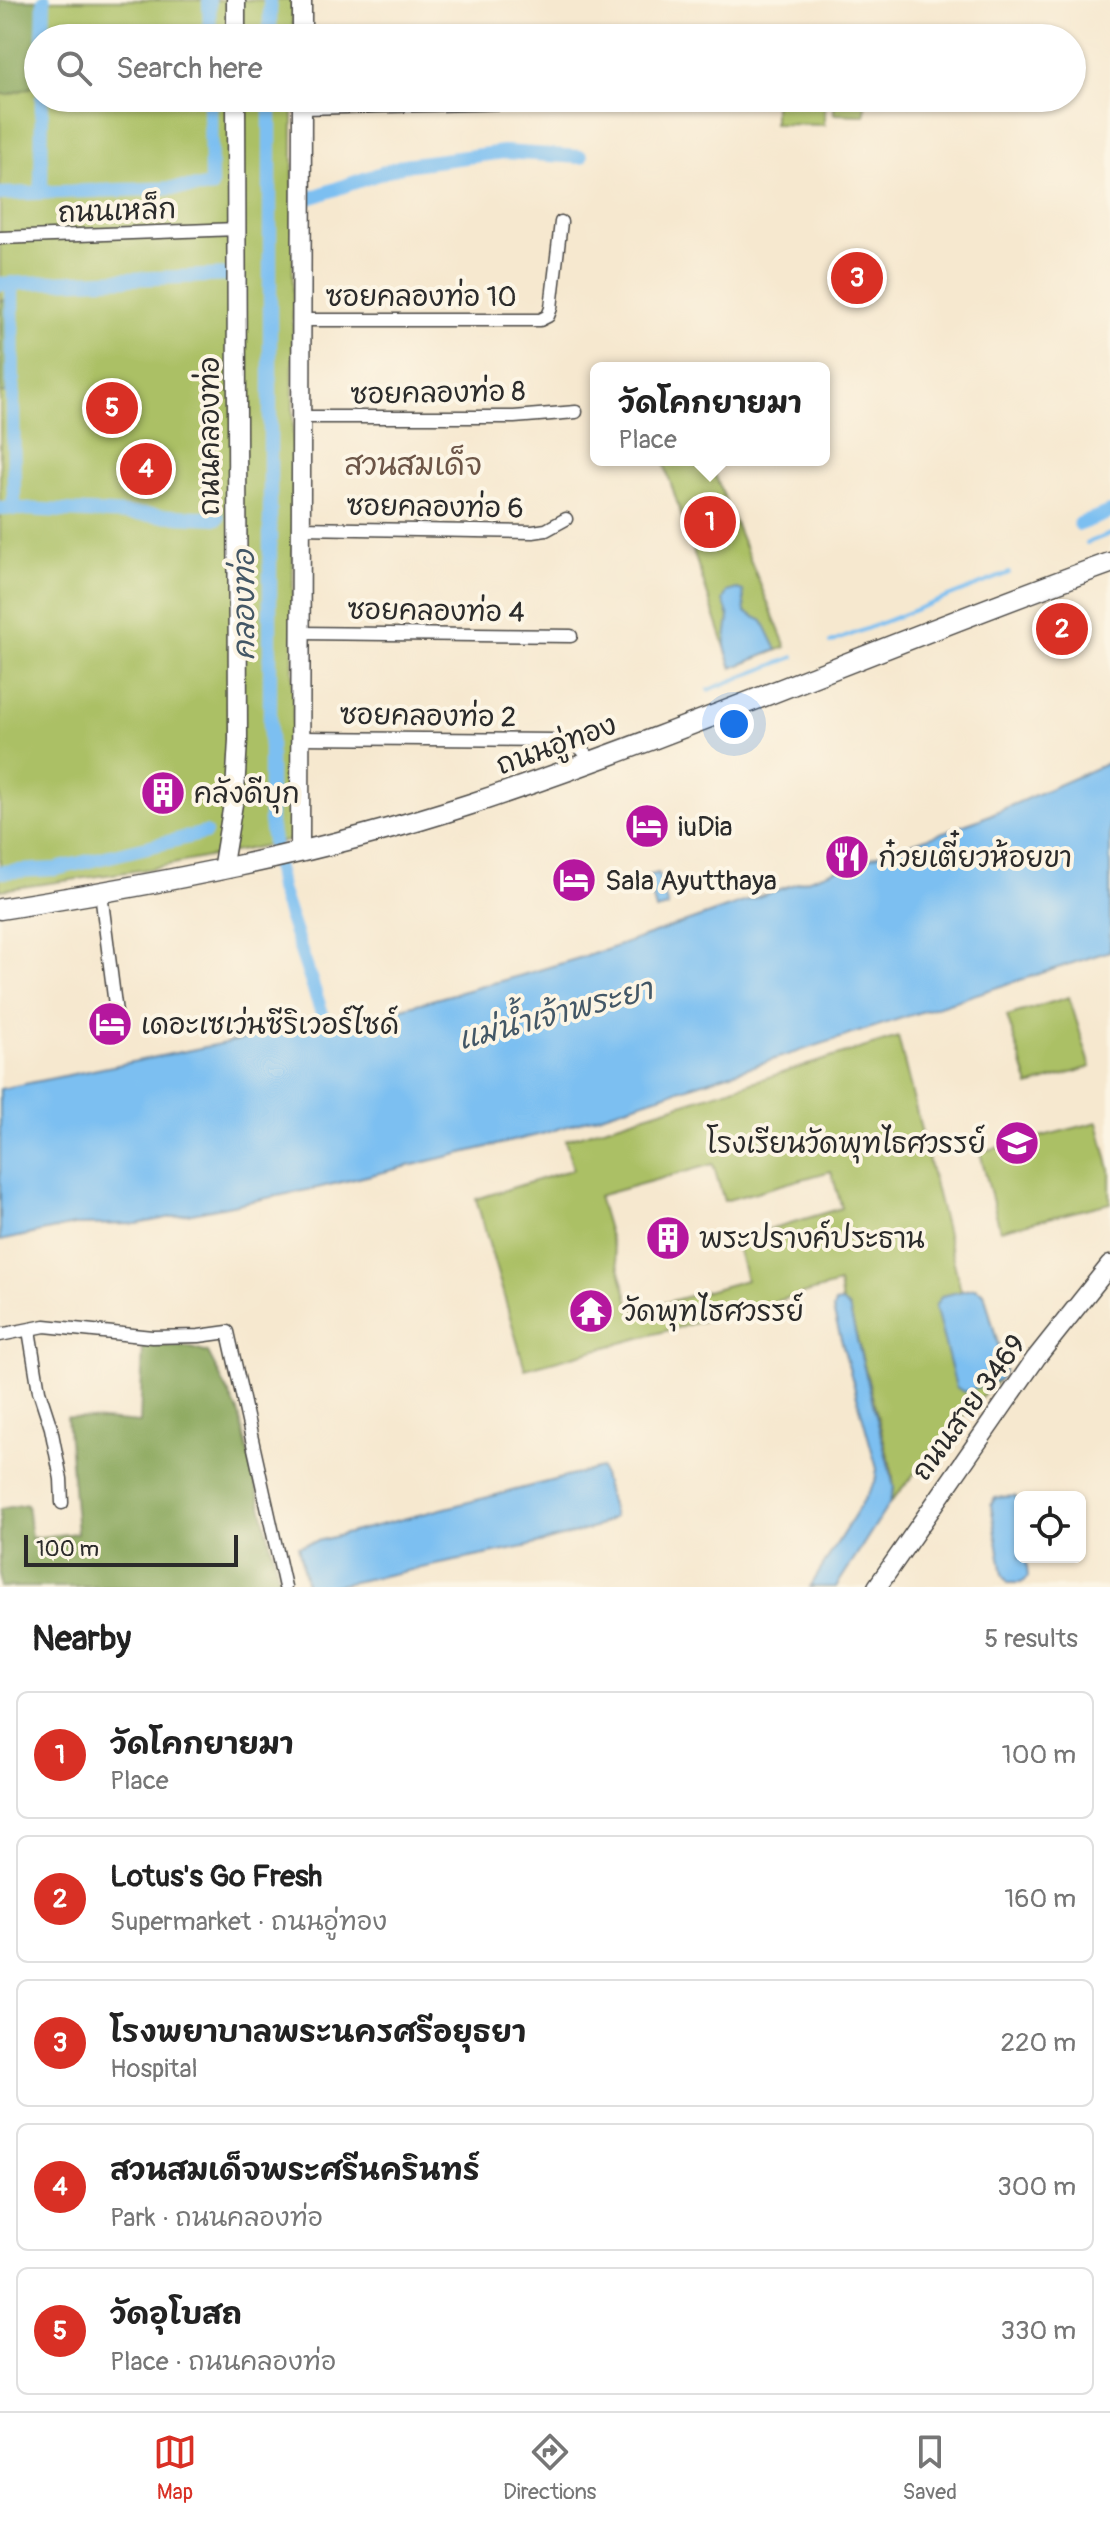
<!DOCTYPE html>
<html lang="en">
<head>
<meta charset="utf-8">
<style>
	body { margin:0; font-family:Pangolin,"Playpen Sans Thai",sans-serif; background:#f2f2f2; color:#222 }
	.controls { position:absolute; right:24px; bottom:24px; display:grid; overflow:hidden; border-radius:12px; box-shadow:0 2px 6px #0004 }
	.controls button { width:72px; height:72px; display:grid; place-items:center; padding:0; border:0; border-bottom:2px solid #e0e0e0; background:#fff; color:#222; font:40px sans-serif }
	.scale { position:absolute; left:24px; bottom:20px; width:214px; box-sizing:border-box; padding-left:8px; border:4px solid #2b2b2b; border-top:0; font-size:22px; line-height:28px; white-space:nowrap; color:#2b2b2b; -webkit-text-stroke:6px #fcf5e5; paint-order:stroke }
	.you { position:absolute; left:734px; top:724px; width:28px; height:28px; margin:-20px; border:6px solid #fff; border-radius:50%; background:#1a73e8; box-shadow:0 0 0 12px #1a73e833 }
	.badge { display:grid; place-items:center; width:52px; height:52px; border-radius:50%; background:#d93025; color:#fff; font-size:26px; font-weight:700 }
	.pin { position:absolute; translate:-50% -50%; border:4px solid #fff; box-shadow:0 2px 8px #0006 }
	.popup { position:absolute; left:590px; top:362px; width:240px; height:104px; box-sizing:border-box; display:grid; place-content:center; border-radius:12px; background:#fff; filter:drop-shadow(0 2px 6px #0005); font-size:26px; white-space:nowrap; color:#767676 }
	.popup b { font-size:30px; color:#222 }
	.popup::after { content:''; position:absolute; left:50%; top:100%; margin-left:-16px; border:16px solid transparent; border-top-color:#fff }
	.list { margin:0; padding:0; list-style:none }
	h2 { display:flex; justify-content:space-between; align-items:center; height:104px; margin:0; padding:0 32px; font-size:34px }
	h2 small { font-size:26px; font-weight:400; color:#767676 }
	.list li { display:grid; grid-template-columns:52px 1fr auto; gap:24px; align-items:center; box-sizing:border-box; height:128px; margin:0 16px 16px; padding:0 16px; border:2px solid #e0e0e0; border-radius:12px }
	.list b { display:block; font-size:30px; white-space:nowrap }
	.list p { margin:0; font-size:26px; white-space:nowrap; color:#767676 }
	.list em { font-size:26px; font-style:normal; color:#767676 }
	.icon { flex:none; width:44px; height:44px; fill:none; stroke:currentColor; stroke-width:2; stroke-linecap:round; stroke-linejoin:round }
	.map { position:relative; flex:none; width:1110px; height:1587px; overflow:hidden }
	.search { position:absolute; background:#fff; box-shadow:0 2px 6px #0004; left:24px; right:24px; top:24px; height:88px; display:flex; align-items:center; gap:20px; box-sizing:border-box; padding:0 28px; border-radius:44px; color:#767676; font-size:30px }
	.sheet { height:824px; background:#fff }
	nav { display:flex; justify-content:space-around; align-items:center; box-sizing:border-box; height:112px; border-top:2px solid #e0e0e0; background:#fff; font-size:22px; color:#767676 }
	nav a { display:grid; justify-items:center; gap:4px }
	nav .on { color:#d93025 }
	.map>svg:first-child { display:block }
</style>
</head>
<body>
<div class="map">
<svg width="1110" height="1587" viewBox="0 0 1110 1587">
	<rect width="100%" height="100%" fill="#fcf5e5"/>
	<filter id="ink" filterUnits="userSpaceOnUse"><feTurbulence type="fractalNoise" baseFrequency=".0125" numOctaves="2"/><feDisplacementMap in="SourceGraphic" scale="16" xChannelSelector="R" yChannelSelector="G"/><feConvolveMatrix kernelMatrix="1 2 1 2 8 2 1 2 1" color-interpolation-filters="sRGB"/></filter>
	<filter id="wash" filterUnits="userSpaceOnUse"><feTurbulence type="fractalNoise" baseFrequency=".006" numOctaves="4" result="noise"/><feDisplacementMap in="SourceGraphic" scale="32" xChannelSelector="R" yChannelSelector="G"/><feGaussianBlur stdDeviation="1.8" result="paint"/><feColorMatrix in="noise" values="0 0 0 0 0 0 0 0 0 0 0 0 0 0 0 0 0 1.4 0 .05"/><feComposite in="paint" operator="in"/></filter>
	<g filter="url(#wash)">
		<rect width="100%" height="100%" fill="#f6e8cf"/>
		<!-- green -->
		<path fill="#abc065" stroke="#6b7648" stroke-width="2" fill-rule="evenodd" d="M0 0H292L293 38H38V98H293V840L148 869 0 890Z
			M774 98H825L824 125 774 124Z
			M834 98H865V115L834 114Z
			M663 460H709L786 647 732 668Z
			M1069 997 1091 1067 1029 1086 1007 1016Z
			M898 1037 961 1291 975 1288 984 1293 1005 1370 999 1380 958 1421 889 1504 894 1487 892 1471 849 1308 842 1302 839 1284 525 1369 476 1199 573 1169 565 1140ZM713 1164 724 1201 831 1171 842 1208 735 1239 746 1280 632 1312 598 1196Z
			M1098 1122 1110 1170V1203L1000 1230 980 1152Z"/>
		<!-- forest -->
		<path fill="#88a65a" stroke="#5a6842" stroke-width="2" d="M0 0H46L47 38H38V85L7 95 0 93Z
			M0 300 16 301 10 394 0 393Z
			M143 1345 188 1347 208 1353 238 1411 281 1587H0V1509L27 1504 31 1538 77 1533 67 1417 140 1423Z"/>
		<!-- water -->
		<path fill="#7bbff1" stroke="#53758e" stroke-width="2" d="M737 589 743 591 745 612 763 621 777 650 732 668 725 647 729 617 723 600 727 592Z
			M1110 762V951L542 1134 317 1188 137 1224 74 1225 0 1241V1089L308 1026 366 1018 519 976 606 950 978 820Z
			M658 873 668 907 656 910 647 876Z
			M975 1288 984 1293 1005 1370 999 1380 964 1392 956 1387 935 1306 942 1296Z
			M842 1302 849 1308 894 1487 889 1504 836 1587H810L875 1482 877 1469 833 1310 835 1303Z
			M601 1468 614 1517 594 1528 529 1546 328 1587H307L298 1546Z
			M1015 1496 1020 1503V1557H1026L1028 1577 1021 1583H1008L1003 1575 991 1505 995 1498Z"/>
		<g fill="none" stroke-linecap="round" stroke-linejoin="round">
			<!-- stream -->
			<path stroke="#7bbff1" stroke-width="4" d="M1087 543 1110 534
				M830 643 1009 573
				M708 690 794 657"/>
			<!-- canal -->
			<path stroke="#7bbff1" stroke-width="14" d="M209 0 210 38
				M43 38 44 0
				M270 38V0
				M270 98V822L280 889 331 1040
				M41 193 42 98
				M0 194 211 187 210 98
				M310 198 404 165 504 152 581 157
				M12 283 14 509
				M0 284 231 275
				M0 508 218 518
				M1080 524 1110 512
				M0 872 56 869 205 833"/>
		</g>
	</g>
	<g filter="url(#ink)">
		<g fill="none" stroke-linecap="round" stroke-linejoin="round">
			<!-- street casing -->
			<g stroke="#494744" stroke-width="15">
				<path id="street" d="M302 108 560 102
					M0 238 237 229
					M301 320H540L548 316 551 308 561 222
					M301 417H514L576 412
					M300 528 533 532 546 530 566 519
					M300 633 571 636
					M300 738 556 740 577 744 592 761
					M101 893 116 1013
					M29 1330 39 1391 51 1428 61 1479 62 1503
					M0 1335 45 1326 152 1337 199 1336 228 1332 285 1587"/>
			</g>
			<!-- secondary casing -->
			<g stroke="#494744" stroke-width="21">
				<path id="secondary" d="M236 0V38
					M302 38V0
					M300 851 302 98
					M222 870 235 792 238 740 236 98
					M877 1587 1036 1358 1110 1265"/>
			</g>
			<!-- primary casing -->
			<g stroke="#494744" stroke-width="23">
				<path id="primary" d="M0 909C159 884 318 854 471 804 687 732 896 640 1110 563"/>
			</g>
			<!-- street -->
			<use href="#street" stroke="#fff" stroke-width="12"/>
			<!-- secondary -->
			<use href="#secondary" stroke="#fff" stroke-width="18"/>
			<!-- primary -->
			<use href="#primary" stroke="#fff" stroke-width="20"/>
		</g>
	</g>
	<!-- icons -->
	<defs>
		<g id="building-disc" transform="scale(2.3)"><circle r="9.5" fill="#b5179e" stroke="#fcf5e5"/><path d="M-4-6H4V6H1V3H-1V6H-4ZM-2.5-4.3h1.7v1.8h-1.7ZM.8-4.3h1.7v1.8H.8ZM-2.5-1h1.7V.8h-1.7ZM.8-1h1.7V.8H.8Z" fill="#fff"/></g>
		<g id="hotel-disc" transform="scale(2.3)"><circle r="9.5" fill="#b5179e" stroke="#fcf5e5"/><path d="M-6-4.5h1.5V1H6V5H4.5V3h-9V5H-6ZM-4 0a1.8 1.8 0 1 1 3.6 0ZM.5 0V-2.5h3Q6-2.5 6 0Z" fill="#fff"/></g>
		<g id="restaurant-disc" transform="scale(2.3)"><circle r="9.5" fill="#b5179e" stroke="#fcf5e5"/><path d="M-5-6h1v4h1v-4h1v4h1v-4h1v5L-1.5 .5V6h-2V.5L-5-1ZM5-6V6H3V1.5H1.5Q1.5-4 5-6Z" fill="#fff"/></g>
		<g id="school-disc" transform="scale(2.3)"><circle r="9.5" fill="#b5179e" stroke="#fcf5e5"/><path d="M0-5L7-2L0 1L-7-2ZM-4 1L0 2.5L4 1V4Q0 6-4 4Z" fill="#fff"/></g>
		<g id="temple-disc" transform="scale(2.3)"><circle r="9.5" fill="#b5179e" stroke="#fcf5e5"/><path d="M0-6L5-2H3V0L6.5 2.5H4V6H1.5V3h-3V6H-4V2.5H-6.5L-3 0V-2H-5Z" fill="#fff"/></g>
	</defs>
	<g fill-rule="evenodd">
		<use href="#building-disc" x="163" y="793"/>
		<use href="#hotel-disc" x="647" y="826"/>
		<use href="#restaurant-disc" x="847" y="857"/>
		<use href="#hotel-disc" x="574" y="880"/>
		<use href="#hotel-disc" x="110" y="1024"/>
		<use href="#school-disc" x="1017" y="1143"/>
		<use href="#building-disc" x="668" y="1238"/>
		<use href="#temple-disc" x="591" y="1311"/>
	</g>
	<g text-anchor="middle" stroke-width="8" stroke-linejoin="round" paint-order="stroke">
		<!-- street labels -->
		<g font-size="28" fill="#2b2b2b" stroke="#fcf5e5">
			<text transform="translate(117 210) rotate(-2)" y="10">ถนนเหล็ก</text>
			<text x="421" y="306">ซอยคลองท่อ 10</text>
			<text transform="translate(438 392) rotate(-1)" y="10">ซอยคลองท่อ 8</text>
			<text transform="translate(209 436) rotate(-90)" y="10">ถนนคลองท่อ</text>
			<text transform="translate(435 506) rotate(1)" y="10">ซอยคลองท่อ 6</text>
			<text transform="translate(436 610) rotate(1)" y="10">ซอยคลองท่อ 4</text>
			<text transform="translate(428 715) rotate(1)" y="10">ซอยคลองท่อ 2</text>
			<text transform="translate(556 744) rotate(-20)" y="10">ถนนอู่ทอง</text>
			<text transform="translate(968 1407) rotate(-54)" y="10">ถนนสาย 3469</text>
		</g>
		<!-- poi labels -->
		<g font-size="28" fill="#2b2b2b" stroke="#fcf5e5" text-anchor="start">
			<text x="194" y="803">คลังดีบุก</text>
			<text x="678" y="836">iuDia</text>
			<text x="878" y="867">ก๋วยเตี๋ยวห้อยขา</text>
			<text x="605" y="890">Sala Ayutthaya</text>
			<text x="141" y="1034">เดอะเซเว่นซีริเวอร์ไซด์</text>
			<text x="986" y="1153" text-anchor="end">โรงเรียนวัดพุทไธศวรรย์</text>
			<text x="699" y="1248">พระปรางค์ประธาน</text>
			<text x="622" y="1321">วัดพุทไธศวรรย์</text>
		</g>
		<!-- neighbourhood labels -->
		<g font-size="30" fill="#6c5547" stroke="#fcf5e5">
			<text x="413" y="475">สวนสมเด็จ</text>
		</g>
		<!-- water labels -->
		<g font-size="30" font-style="italic" fill="#435766" stroke="#fcf5e5">
			<text transform="translate(244 605) rotate(-90)" y="10">คลองท่อ</text>
			<text transform="translate(555 1014) rotate(-15)" y="10">แม่น้ำเจ้าพระยา</text>
		</g>
	</g>
</svg>
<div class="controls">
<button><svg class="icon" aria-label="locate" viewBox="0 0 24 24"><circle cx="12" cy="12" r="6"/><path d="M12 2v4M12 18v4M2 12h4M18 12h4"/></svg></button>
</div>
<div class="scale">100 m</div>
<div class="you"></div>
<div class="pin badge" style="left:710px;top:522px">1</div>
<div class="popup"><b>วัดโคกยายมา</b>Place</div>
<div class="pin badge" style="left:1062px;top:629px">2</div>
<div class="pin badge" style="left:857px;top:278px">3</div>
<div class="pin badge" style="left:146px;top:469px">4</div>
<div class="pin badge" style="left:112px;top:408px">5</div>
<div class="search"><svg class="icon" aria-label="search" viewBox="0 0 24 24"><circle cx="10" cy="10" r="6"/><path d="M15 15l6 6"/></svg>Search here</div>
</div>
<section class="sheet">
<h2>Nearby<small>5 results</small></h2>
<ul class="list">
<li><span class="badge">1</span><div><b>วัดโคกยายมา</b><p>Place</p></div><em>100 m</em></li>
<li><span class="badge">2</span><div><b>Lotus's Go Fresh</b><p>Supermarket · ถนนอู่ทอง</p></div><em>160 m</em></li>
<li><span class="badge">3</span><div><b>โรงพยาบาลพระนครศรีอยุธยา</b><p>Hospital</p></div><em>220 m</em></li>
<li><span class="badge">4</span><div><b>สวนสมเด็จพระศรีนครินทร์</b><p>Park · ถนนคลองท่อ</p></div><em>300 m</em></li>
<li><span class="badge">5</span><div><b>วัดอุโบสถ</b><p>Place · ถนนคลองท่อ</p></div><em>330 m</em></li>
</ul>
</section>
<nav>
<a class="on"><svg class="icon" aria-label="map" viewBox="0 0 24 24"><path d="M3 6l6-2 6 2 6-2v14l-6 2-6-2-6 2zM9 4v14M15 6v14"/></svg>Map</a>
<a><svg class="icon" aria-label="directions" viewBox="0 0 24 24"><path d="M12 3l9 9-9 9-9-9zM9 14v-3h6M13 9l2 2-2 2"/></svg>Directions</a>
<a><svg class="icon" aria-label="saved" viewBox="0 0 24 24"><path d="M7 4h10v16l-5-4-5 4z"/></svg>Saved</a>
</nav>
</body>
</html>
